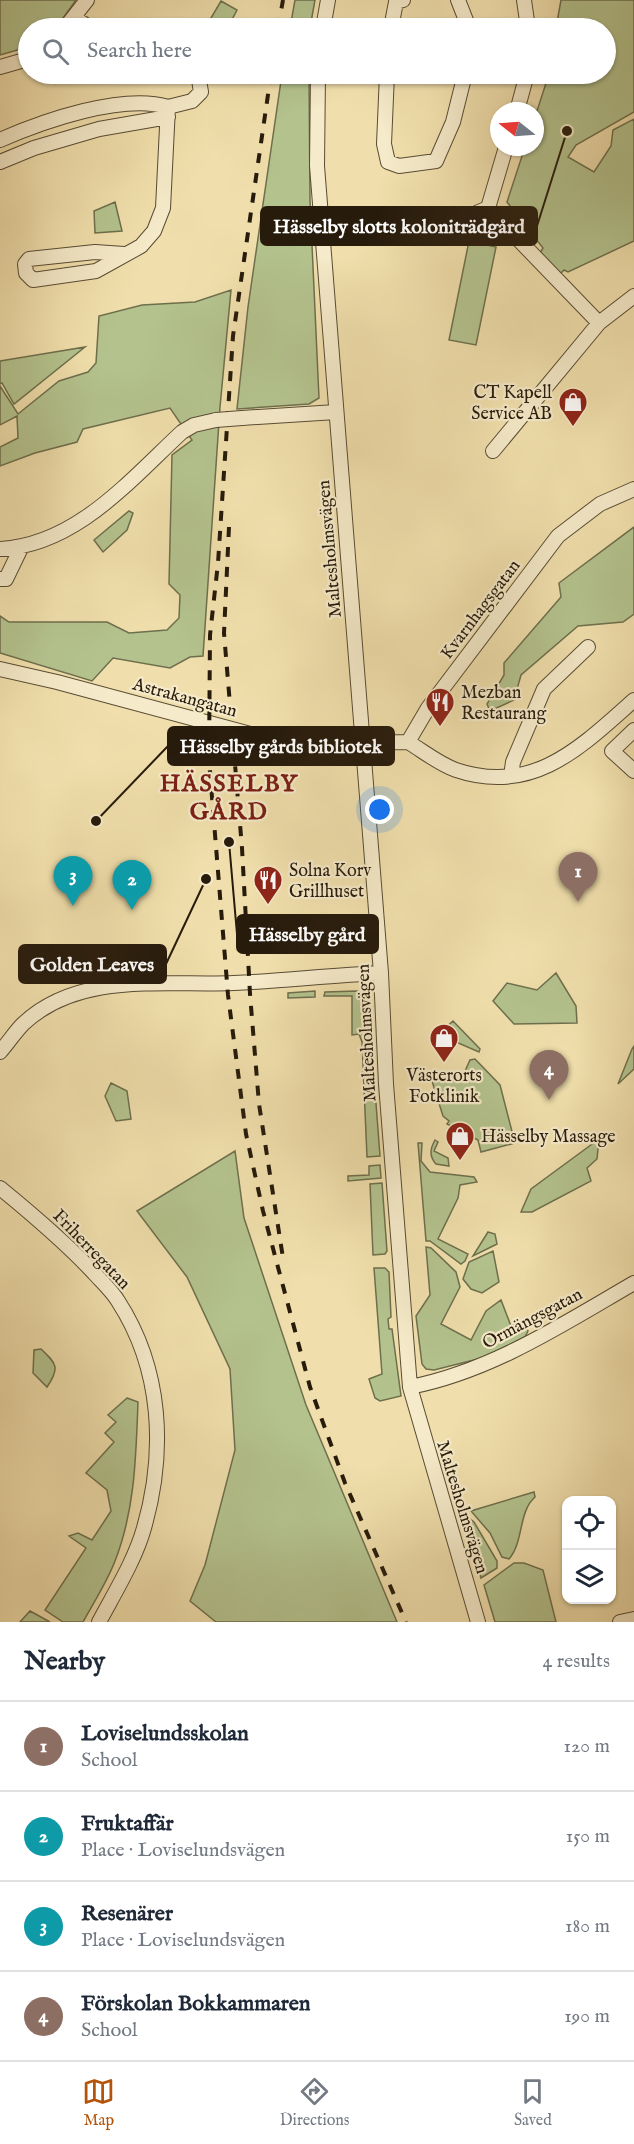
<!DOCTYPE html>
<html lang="en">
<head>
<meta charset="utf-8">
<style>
	body { margin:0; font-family:"IM FELL English",serif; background:#f6f6f7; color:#1f2937 }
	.controls { position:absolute; right:18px; bottom:18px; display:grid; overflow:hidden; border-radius:12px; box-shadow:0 2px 4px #0004 }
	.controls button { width:54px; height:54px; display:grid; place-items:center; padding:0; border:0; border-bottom:2px solid #e0e1e3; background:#fff; color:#1f2937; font:30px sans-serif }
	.compass { position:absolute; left:490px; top:102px; width:54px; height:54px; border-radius:50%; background:#fff; box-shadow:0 2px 4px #0004; rotate:287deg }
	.you { position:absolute; left:380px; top:810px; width:21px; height:21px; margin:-15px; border:4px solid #fff; border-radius:50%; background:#1a73e8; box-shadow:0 0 0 9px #1a73e833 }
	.badge { display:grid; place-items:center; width:39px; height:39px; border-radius:50%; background:#b45309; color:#fff; font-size:20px; font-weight:700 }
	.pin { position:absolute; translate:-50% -50px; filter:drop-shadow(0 2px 3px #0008) }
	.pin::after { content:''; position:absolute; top:32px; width:21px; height:18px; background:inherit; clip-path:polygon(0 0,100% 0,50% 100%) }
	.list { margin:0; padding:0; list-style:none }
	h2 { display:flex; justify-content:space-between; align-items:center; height:78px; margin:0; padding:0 24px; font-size:26px }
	h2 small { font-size:20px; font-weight:400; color:#747a83 }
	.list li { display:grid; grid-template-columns:39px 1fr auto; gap:18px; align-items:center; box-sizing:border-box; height:90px; padding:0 24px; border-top:2px solid #e0e1e3 }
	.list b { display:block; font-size:22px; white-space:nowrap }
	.list p { margin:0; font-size:20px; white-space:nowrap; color:#747a83 }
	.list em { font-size:20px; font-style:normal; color:#747a83 }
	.icon { flex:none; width:33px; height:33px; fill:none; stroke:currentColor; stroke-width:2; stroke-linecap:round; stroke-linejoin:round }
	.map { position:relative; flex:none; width:634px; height:1622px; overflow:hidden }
	.search { position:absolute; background:#fff; box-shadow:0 2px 4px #0004; left:18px; right:18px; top:18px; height:66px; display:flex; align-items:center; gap:15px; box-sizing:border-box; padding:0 21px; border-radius:33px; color:#747a83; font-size:22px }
	.sheet { height:438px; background:#fff }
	nav { display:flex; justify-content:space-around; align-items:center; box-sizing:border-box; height:84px; border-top:2px solid #e0e1e3; background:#fff; font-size:16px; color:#747a83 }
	nav a { display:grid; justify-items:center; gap:3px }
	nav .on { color:#b45309 }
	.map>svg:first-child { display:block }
</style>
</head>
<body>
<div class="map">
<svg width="634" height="1622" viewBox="0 0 634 1622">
	<rect width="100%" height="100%" fill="#f0dfac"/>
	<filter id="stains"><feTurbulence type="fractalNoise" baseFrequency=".00333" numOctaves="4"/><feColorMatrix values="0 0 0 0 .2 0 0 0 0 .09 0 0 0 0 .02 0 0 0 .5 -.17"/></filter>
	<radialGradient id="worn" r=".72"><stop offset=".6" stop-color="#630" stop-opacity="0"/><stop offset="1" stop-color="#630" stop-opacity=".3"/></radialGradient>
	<!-- green -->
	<path fill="#b4c38e" stroke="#6e6f4d" stroke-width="1.5" d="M0 0H76L56 28H28V47L0 55Z
		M295 0H315L310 28H290Z
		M561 0H634V112L576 145 568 157 594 172 611 146 613 130 634 119V241L568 272 564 270 560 274 540 253 543 248 507 202 525 147H535V117L549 74H606V28H556Z
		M221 1 237 10 228 27 211 18Z
		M282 74H309L310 201 319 398 309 404 237 409 248 307Z
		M115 202 122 231 95 233 94 211Z
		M469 241 496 247 476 345 449 340Z
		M231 290 220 407 203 656 190 657 170 668 113 658 92 681 0 653V616L9 622H107L129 633 167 630 179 618 180 595 169 584 172 455 192 440 170 408 83 429 77 442 35 453 0 466V447L18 438 17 416 0 425V386L18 414 59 381 88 372 96 363 99 316 142 305 195 302Z
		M85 347 14 404 2 383 0 384V361Z
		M129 511 133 513 127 530 103 552 94 540Z
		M634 527V614L623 622 578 626 521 675 514 700 490 711 487 704 504 675V663L561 597 559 583Z
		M556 973 576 1006 577 1023 514 1024 493 1001 507 983 537 990Z
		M315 991V997L288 998V993Z
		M357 991 366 1001 370 1024 380 1156 367 1157 362 1042 359 1034 352 1035V996H324L325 992Z
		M453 1021 480 1049 479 1052 442 1036 441 1032Z
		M634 1046V1069L618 1084 632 1049Z
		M475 1059 500 1085 515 1143 481 1152 478 1140 447 1124 449 1121 443 1116 431 1078 446 1073 461 1080 470 1060Z
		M111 1083 127 1091 131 1119 116 1121 105 1096Z
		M599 1139 597 1159 587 1168 591 1181 532 1212H521L531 1189Z
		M435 1140 438 1142 434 1151 448 1158 449 1166 436 1164C429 1156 430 1149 435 1140Z
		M418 1143H422L421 1161 430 1172 474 1177 477 1182 460 1185 458 1198 438 1239 468 1254 465 1261 461 1264 430 1241H426Z
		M235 1151 244 1218 306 1405 397 1622H216L190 1601 205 1565 235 1450 230 1369 187 1277 137 1211Z
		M380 1165 381 1178 348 1181V1176L369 1175V1166Z
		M382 1183 387 1251 385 1254 373 1255 370 1184Z
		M488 1232 495 1234 497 1244 473 1256Z
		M426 1247 431 1248 456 1272 460 1287 441 1324 471 1340 486 1311 501 1300 511 1326 524 1321 528 1331 525 1337 482 1358 434 1370 426 1369 422 1364 416 1316 430 1295Z
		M493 1251 499 1282 482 1293 471 1289 463 1279 469 1262Z
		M374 1268H385L389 1272 391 1317 388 1319 389 1329H392L401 1396 380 1401 375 1398 369 1379 382 1374Z
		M41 1349C57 1364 60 1368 47 1387L33 1373 34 1350Z
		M127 1398 138 1402C136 1456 135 1510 115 1561 107 1582 94 1602 83 1622H63L45 1610 86 1548 69 1536 78 1533 92 1540 111 1511 107 1490 86 1473 114 1442 105 1433 116 1422 108 1415Z
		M534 1492 535 1497C518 1512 524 1542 509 1559L502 1557 490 1533 471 1511Z
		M465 1515 474 1522 497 1561V1568L481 1578 463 1516Z
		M514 1563H524L543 1570 556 1622H495L484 1585Z
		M30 1611 50 1622H20Z"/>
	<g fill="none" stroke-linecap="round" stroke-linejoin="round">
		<!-- minor casing -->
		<g stroke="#594c34" stroke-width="16">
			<path id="minor" d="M458 0 469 28
				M524 0 528 28
				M75 18 90 28
				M65 28 87 0
				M323 28 328 0
				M391 28 396 2 403 0
				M0 67 28 59
				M318 74 317 166 381 973 386 1084 410 1387 478 1622
				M387 74 384 144 388 162 399 166 436 161 453 122 465 74
				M517 111 527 74
				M0 140C43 121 123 93 168 107
				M506 147 488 208 599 323 634 296
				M0 162 34 148 99 129 168 117
				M444 216 467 217 488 208
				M124 254 95 252 29 259 25 264 26 273 33 280 96 271 141 246 154 231 163 208 168 107 192 101 201 92 198 74
				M242 418 336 412
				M493 451 599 323
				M0 549C76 545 129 481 182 432L194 425 216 420
				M0 579H6L21 548
				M0 669 57 682 288 744 408 742 428 708 558 536 600 504 634 489
				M634 730 612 751 634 771
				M408 742C423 751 439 764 456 770 533 796 581 747 634 700
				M511 776 513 762 544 689 588 647
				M0 1052C8 1043 15 1032 23 1024 79 971 165 986 234 983 283 981 332 975 381 973
				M0 1188C33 1215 65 1242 94 1273 102 1282 112 1291 118 1301 162 1369 166 1451 144 1528 135 1560 115 1592 99 1622
				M410 1387C492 1371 563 1324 634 1283
				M620 1622 634 1619"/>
		</g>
		<!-- minor -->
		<use href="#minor" stroke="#f5eac9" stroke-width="14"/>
		<!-- rail -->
		<path stroke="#271b0c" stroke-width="4" stroke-dasharray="10 10" stroke-linecap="butt" d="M278 28 283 0
			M271 74 233 336 218 563 210 635 209 760 228 995 246 1134 263 1211 310 1387 345 1483 406 1622
			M229 527 224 633 242 848 250 994 259 1104 283 1258"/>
		<!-- minor-bridge casing -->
		<g stroke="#594c34" stroke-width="16" stroke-linecap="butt">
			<path id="minor-bridge" d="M216 420 242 418"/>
		</g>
		<!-- minor-bridge -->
		<use href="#minor-bridge" stroke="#f5eac9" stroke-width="14"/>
	</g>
	<!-- icons -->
	<defs>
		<g id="shop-pin" transform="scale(1.5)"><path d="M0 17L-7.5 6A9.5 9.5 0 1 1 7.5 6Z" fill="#8f2418" stroke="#f5eac9"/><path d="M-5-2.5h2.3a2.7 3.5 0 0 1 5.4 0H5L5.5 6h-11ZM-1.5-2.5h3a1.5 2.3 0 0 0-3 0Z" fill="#fff"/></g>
		<g id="restaurant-pin" transform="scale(1.5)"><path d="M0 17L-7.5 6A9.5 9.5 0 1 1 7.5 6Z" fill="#8f2418" stroke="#f5eac9"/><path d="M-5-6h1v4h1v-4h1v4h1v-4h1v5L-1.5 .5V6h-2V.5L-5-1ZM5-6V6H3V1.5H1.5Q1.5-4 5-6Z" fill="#fff"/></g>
	</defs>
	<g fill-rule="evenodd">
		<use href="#shop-pin" x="573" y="402"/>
		<use href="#restaurant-pin" x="440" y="702"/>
		<use href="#restaurant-pin" x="268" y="880"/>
		<use href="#shop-pin" x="444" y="1038"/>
		<use href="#shop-pin" x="460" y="1136"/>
	</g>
	<g text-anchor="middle" stroke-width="4.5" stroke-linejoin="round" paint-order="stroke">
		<!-- poi labels -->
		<g font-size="18" fill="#271b0c" stroke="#f5eac9" text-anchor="start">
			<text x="552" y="398" text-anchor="end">CT Kapell<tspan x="552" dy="21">Service AB</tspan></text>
			<text x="461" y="698">Mezban<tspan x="461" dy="21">Restaurang</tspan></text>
			<text x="289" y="876">Solna Korv<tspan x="289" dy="21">Grillhuset</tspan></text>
			<text x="444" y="1081" text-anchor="middle">Västerorts<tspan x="444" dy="21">Fotklinik</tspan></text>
			<text x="481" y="1142">Hässelby Massage</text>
		</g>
		<!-- street labels -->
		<g font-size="18" fill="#271b0c" stroke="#f5eac9">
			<text transform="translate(329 549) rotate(-95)" y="6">Maltesholmsvägen</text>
			<text transform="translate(480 609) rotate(-53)" y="6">Kvarnhagsgatan</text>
			<text transform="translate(185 697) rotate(15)" y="6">Astrakangatan</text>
			<text transform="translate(366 1033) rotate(-93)" y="6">Maltesholmsvägen</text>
			<text transform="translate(92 1249) rotate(46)" y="6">Friherregatan</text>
			<text transform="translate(532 1318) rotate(-28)" y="6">Ormängsgatan</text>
			<text transform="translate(463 1507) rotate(73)" y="6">Maltesholmsvägen</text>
		</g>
		<!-- district labels -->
		<g font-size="24" font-weight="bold" letter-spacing="1.5" fill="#7a1f14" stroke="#f5eac9">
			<text x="229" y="791">HÄSSELBY<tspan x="229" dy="28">GÅRD</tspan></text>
		</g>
	</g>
	<!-- callouts -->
	<path fill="none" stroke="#271b0c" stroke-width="2" d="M567 131L537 226M96 821L168 746M229 842L237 934M206 879L166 964"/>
	<g fill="#271b0c" stroke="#f5eac9" stroke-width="2">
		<circle cx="567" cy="131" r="6"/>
		<circle cx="96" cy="821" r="6"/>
		<circle cx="229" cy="842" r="6"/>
		<circle cx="206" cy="879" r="6"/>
	</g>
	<g fill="#271b0c" stroke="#271b0c" stroke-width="2">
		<rect x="261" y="207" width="276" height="38" rx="6"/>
		<rect x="168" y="727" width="226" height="38" rx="6"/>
		<rect x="237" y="915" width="141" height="38" rx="6"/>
		<rect x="19" y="945" width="147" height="38" rx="6"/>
	</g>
	<g font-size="20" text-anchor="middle" font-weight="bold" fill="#fff">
		<text x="399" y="233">Hässelby slotts koloniträdgård</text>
		<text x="281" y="753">Hässelby gårds bibliotek</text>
		<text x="307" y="941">Hässelby gård</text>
		<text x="92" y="971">Golden Leaves</text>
	</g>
	<rect width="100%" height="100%" filter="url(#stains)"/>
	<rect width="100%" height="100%" fill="url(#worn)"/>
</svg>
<div class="controls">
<button><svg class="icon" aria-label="locate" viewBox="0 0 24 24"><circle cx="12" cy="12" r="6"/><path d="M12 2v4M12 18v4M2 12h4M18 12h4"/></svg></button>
<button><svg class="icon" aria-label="layers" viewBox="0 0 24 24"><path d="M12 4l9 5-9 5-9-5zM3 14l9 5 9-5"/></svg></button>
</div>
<svg class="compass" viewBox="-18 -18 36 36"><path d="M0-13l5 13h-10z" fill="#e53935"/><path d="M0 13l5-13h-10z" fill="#747a83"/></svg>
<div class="you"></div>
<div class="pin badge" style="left:578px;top:902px;background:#8d6e63">1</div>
<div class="pin badge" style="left:132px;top:910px;background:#0f9aa8">2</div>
<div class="pin badge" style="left:73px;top:906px;background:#0f9aa8">3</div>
<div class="pin badge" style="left:549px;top:1100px;background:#8d6e63">4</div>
<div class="search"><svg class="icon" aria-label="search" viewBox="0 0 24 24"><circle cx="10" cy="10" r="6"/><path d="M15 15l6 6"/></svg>Search here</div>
</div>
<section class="sheet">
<h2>Nearby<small>4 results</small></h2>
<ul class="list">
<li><span class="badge" style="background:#8d6e63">1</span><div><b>Loviselundsskolan</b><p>School</p></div><em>120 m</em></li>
<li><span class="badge" style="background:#0f9aa8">2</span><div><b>Fruktaffär</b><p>Place · Loviselundsvägen</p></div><em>150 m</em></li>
<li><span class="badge" style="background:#0f9aa8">3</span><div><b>Resenärer</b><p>Place · Loviselundsvägen</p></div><em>180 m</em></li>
<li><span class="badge" style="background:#8d6e63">4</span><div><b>Förskolan Bokkammaren</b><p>School</p></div><em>190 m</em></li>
</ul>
</section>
<nav>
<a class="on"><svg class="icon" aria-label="map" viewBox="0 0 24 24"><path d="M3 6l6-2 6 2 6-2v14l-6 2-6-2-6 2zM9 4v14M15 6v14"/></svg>Map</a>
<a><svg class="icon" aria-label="directions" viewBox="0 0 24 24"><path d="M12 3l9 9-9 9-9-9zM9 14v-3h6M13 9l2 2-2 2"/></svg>Directions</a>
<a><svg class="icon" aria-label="saved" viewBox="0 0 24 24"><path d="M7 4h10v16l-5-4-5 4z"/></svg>Saved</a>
</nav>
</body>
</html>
